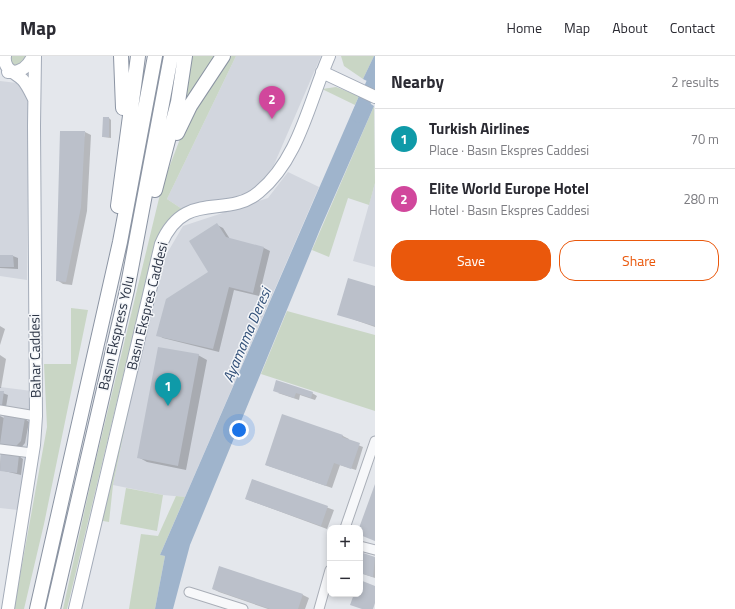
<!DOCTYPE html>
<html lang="en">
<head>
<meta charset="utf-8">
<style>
	body { margin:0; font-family:"Titillium Web",sans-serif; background:#f2f2f3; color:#2b2b33 }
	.controls { position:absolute; right:12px; bottom:12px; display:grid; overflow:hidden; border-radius:8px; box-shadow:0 2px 6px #0003 }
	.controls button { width:36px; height:36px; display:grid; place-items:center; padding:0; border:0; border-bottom:1px solid #e1e1e2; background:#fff; color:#2b2b33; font:20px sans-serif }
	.you { position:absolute; left:239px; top:374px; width:14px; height:14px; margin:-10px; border:3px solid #fff; border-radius:50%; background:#1a73e8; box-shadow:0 0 0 6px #1a73e833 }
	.badge { display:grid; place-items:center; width:26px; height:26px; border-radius:50%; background:#ea580c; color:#fff; font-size:13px; font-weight:700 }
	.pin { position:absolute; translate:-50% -33px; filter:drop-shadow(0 1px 2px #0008) }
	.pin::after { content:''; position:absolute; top:21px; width:14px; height:12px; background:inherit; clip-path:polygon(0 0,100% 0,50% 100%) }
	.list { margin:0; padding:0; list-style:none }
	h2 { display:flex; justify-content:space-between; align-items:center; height:52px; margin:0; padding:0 16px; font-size:17px }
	h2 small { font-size:13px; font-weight:400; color:#7c7c81 }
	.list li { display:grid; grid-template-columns:26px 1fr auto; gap:12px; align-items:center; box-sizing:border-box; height:60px; padding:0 16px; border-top:1px solid #e1e1e2 }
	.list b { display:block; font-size:15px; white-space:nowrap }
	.list p { margin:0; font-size:13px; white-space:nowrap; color:#7c7c81 }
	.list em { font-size:13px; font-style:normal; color:#7c7c81 }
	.actions { display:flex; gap:8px; padding:12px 16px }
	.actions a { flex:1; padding:9px 0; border:1px solid #ea580c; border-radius:16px; text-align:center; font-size:14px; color:#ea580c }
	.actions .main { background:#ea580c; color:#fff }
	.map { position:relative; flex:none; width:375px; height:553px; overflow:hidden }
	header { display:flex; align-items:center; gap:24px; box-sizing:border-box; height:56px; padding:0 20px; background:#fff; border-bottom:1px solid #e1e1e2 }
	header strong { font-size:19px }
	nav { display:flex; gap:22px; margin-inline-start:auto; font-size:14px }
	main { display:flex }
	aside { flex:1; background:#fff }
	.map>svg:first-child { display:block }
</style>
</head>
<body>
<header>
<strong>Map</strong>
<nav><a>Home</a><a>Map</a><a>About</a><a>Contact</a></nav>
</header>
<main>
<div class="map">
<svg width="375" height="553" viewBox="0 0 375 553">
	<rect width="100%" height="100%" fill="#e4e7ec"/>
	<!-- built -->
	<path fill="#d2d6de" d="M236 0H321L273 111 252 140 182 153 167 143Z
		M0 25 17 27 28 41 27 224 0 220Z
		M288 116 319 131 185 441 163 439 113 429 144 280 166 199 183 170 268 142Z
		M375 127V211L353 205Z
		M0 331 32 335 29 385 18 454 0 452Z"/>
	<!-- green -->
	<path fill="#c9d6c5" d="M9 0H28L25 5 16 10 12 9Z
		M191 0H217L183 55Z
		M227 0H236L167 143 182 153 164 173 153 195 67 553H63L93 416 162 130 188 62Z
		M341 0H374L363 23 344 10Z
		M336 31 359 40 355 49 322 33Z
		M374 50 375 127 369 149 348 142 329 201 312 194Z
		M71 252 88 254 44 468 24 553H14L47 371 44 308H71Z
		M287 255 375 279V355L261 318Z
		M144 280 113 429 109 466 97 464Z
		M126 432 163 439 157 475 120 468Z
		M176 440 185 441 160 499 165 500 155 553H129L141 478 158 480Z"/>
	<!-- water -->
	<path fill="#9fb4cc" d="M374 0H375V29L363 23Z
		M359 40 374 50 321 171 190 489 173 553H155L165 500 160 499Z"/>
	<!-- shadow -->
	<path fill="#0003" d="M109 62 111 64V82L103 81Z
		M85 76 91 79 87 155 72 229 63 228 57 224Z
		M217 169 223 172 230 183 264 192 270 195 259 240 234 234 219 296 163 282 158 279 209 216Z
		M0 200H13L18 202V213L0 212Z
		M375 231V271L338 258Z
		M0 270 5 273 0 289Z
		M0 299 6 303 1 332H0Z
		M198 299 207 304 186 414 147 406 138 401Z
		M0 336 8 339 6 351 0 350Z
		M278 337H312L317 340 315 344 300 339 299 344Z
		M0 360 4 362 25 363 29 366 25 387 21 392 2 389 0 391Z
		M283 360 343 380 349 383 348 385 363 391 356 414 340 409 332 432 266 409Z
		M1 398 19 400 23 403 21 419 0 414Z
		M253 424 334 454 327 473 246 443Z
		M360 497 375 502V522L360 517Z
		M220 511 303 539 309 542 305 553H268L219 536 213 533Z"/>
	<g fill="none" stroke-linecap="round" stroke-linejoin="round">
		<!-- river -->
		<path stroke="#9fb4cc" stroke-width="13" d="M358 60 375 22"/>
	</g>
	<!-- building -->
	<path fill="#bbc0ca" d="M103 61H109V81H102Z
		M60 75H85L81 151 66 226 56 225Z
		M217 167 226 181 264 191 253 237 229 231 213 293 156 280 166 243 208 216 189 185Z
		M0 199H13L14 211H0Z
		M348 222 375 230V270L337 259Z
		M158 291 199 298 178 410 137 402Z
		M276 324 313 336 311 342 296 337 294 342 273 335Z
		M0 335H4L2 349H0Z
		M282 358 343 379 342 381 360 387 351 413 334 407 326 430 265 409Z
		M4 359 25 362 21 385 16 390 0 388Z
		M1 397 19 399 17 417 0 415Z
		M252 423 328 450 321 470 245 443Z
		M375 428V485L360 479 359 472Z
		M360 496 375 501 373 521 360 517Z
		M219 510 303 538 298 553H270L212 533Z
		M360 524 375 530V547L373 553H362L350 549 354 538H360Z"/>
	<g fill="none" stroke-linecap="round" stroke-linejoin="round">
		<!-- minor casing -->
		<g stroke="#a9aeb7" stroke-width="11">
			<path id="minor" d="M0 354 36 360
				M0 393 32 397
				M345 472 375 385
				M360 490 375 494
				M189 536 243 553
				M319 553 330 514"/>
		</g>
		<!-- major casing -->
		<g stroke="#a3abb8" stroke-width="14">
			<path id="major" d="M5 0C3 14 15 16 23 24 28 30 31 37 34 43
				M8 16C21 17 28 11 33 0
				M322 16 375 41
				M8 553 34 389 36 360 34 70 35 0
				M75 553 161 188C185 132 226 164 259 136 299 103 309 46 329 0"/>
		</g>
		<!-- highway casing -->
		<g stroke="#8b94a3" stroke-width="16">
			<path id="highway" d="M121 0 123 52
				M177 77 190 50 223 0
				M155 134 178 46 185 0
				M118 150 138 0
				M37 553 120 186 155 0
				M53 553 127 234 171 0"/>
		</g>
		<!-- minor -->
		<use href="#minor" stroke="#f7f8fa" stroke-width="9"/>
		<!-- major -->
		<use href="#major" stroke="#fff" stroke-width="12"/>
		<!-- highway -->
		<use href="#highway" stroke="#fff" stroke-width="14"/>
	</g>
	<g text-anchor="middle" stroke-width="3" stroke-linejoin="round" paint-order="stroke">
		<!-- street labels -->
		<g font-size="14" fill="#2b3445" stroke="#f4f6f9">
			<text transform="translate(147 250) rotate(-76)" y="5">Basın Ekspres Caddesi</text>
			<text transform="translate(116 277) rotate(-77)" y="5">Basın Ekspress Yolu</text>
			<text transform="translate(35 300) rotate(-91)" y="5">Bahar Caddesi</text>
		</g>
		<!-- water labels -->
		<g font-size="15" font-style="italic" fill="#34527a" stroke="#f4f6f9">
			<text transform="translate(247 279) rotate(-67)" y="5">Ayamama Deresi</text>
		</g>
	</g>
</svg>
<div class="controls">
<button>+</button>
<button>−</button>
</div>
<div class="you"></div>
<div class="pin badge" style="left:168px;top:350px;background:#0f9aa8">1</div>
<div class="pin badge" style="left:272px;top:63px;background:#d1479c">2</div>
</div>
<aside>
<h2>Nearby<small>2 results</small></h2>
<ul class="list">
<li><span class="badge" style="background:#0f9aa8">1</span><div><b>Turkish Airlines</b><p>Place · Basın Ekspres Caddesi</p></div><em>70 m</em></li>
<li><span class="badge" style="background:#d1479c">2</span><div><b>Elite World Europe Hotel</b><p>Hotel · Basın Ekspres Caddesi</p></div><em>280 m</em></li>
</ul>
<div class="actions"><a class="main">Save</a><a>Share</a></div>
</aside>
</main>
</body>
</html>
